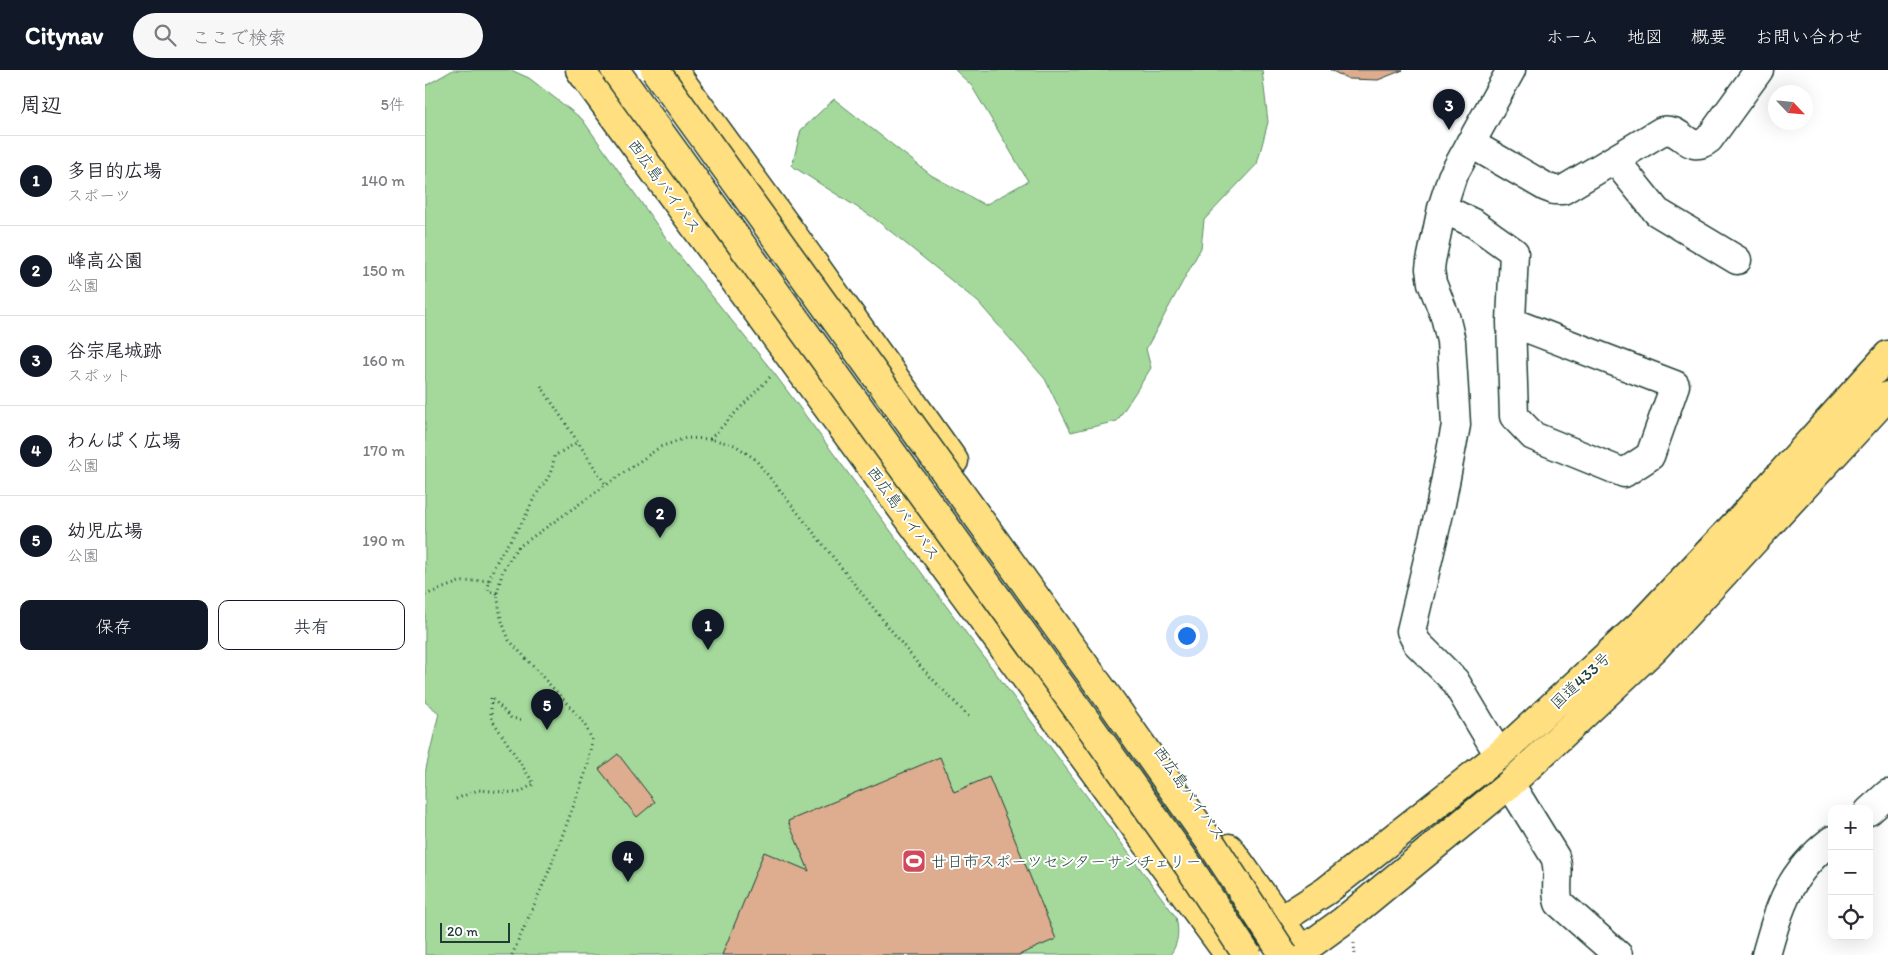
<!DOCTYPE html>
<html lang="ja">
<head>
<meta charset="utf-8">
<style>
	body { margin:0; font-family:Itim,"Klee One",sans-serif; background:#f7f7f7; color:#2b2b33 }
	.controls { position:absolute; right:15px; bottom:15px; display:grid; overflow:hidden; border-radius:10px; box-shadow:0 5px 20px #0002 }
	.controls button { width:45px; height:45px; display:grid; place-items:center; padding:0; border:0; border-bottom:1px solid #e1e1e2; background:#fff; color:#2b2b33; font:25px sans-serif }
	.compass { position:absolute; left:1343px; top:15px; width:45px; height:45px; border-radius:50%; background:#fff; box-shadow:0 5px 20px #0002; rotate:116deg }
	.scale { position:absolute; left:15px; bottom:12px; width:70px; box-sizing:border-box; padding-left:5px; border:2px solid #1f3d34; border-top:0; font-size:14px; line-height:18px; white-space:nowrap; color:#1f3d34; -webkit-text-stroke:4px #fff; paint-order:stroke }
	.you { position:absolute; left:761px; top:565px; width:18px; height:18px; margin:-12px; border:4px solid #fff; border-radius:50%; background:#1a73e8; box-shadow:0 0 0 8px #1a73e833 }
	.badge { display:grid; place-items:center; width:32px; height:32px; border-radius:50%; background:#111827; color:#fff; font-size:16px; font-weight:700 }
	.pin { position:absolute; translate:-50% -41px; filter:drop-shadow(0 1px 2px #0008) }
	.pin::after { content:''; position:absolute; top:26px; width:18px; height:15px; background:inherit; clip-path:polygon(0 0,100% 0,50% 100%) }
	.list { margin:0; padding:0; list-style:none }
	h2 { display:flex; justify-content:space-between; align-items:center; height:65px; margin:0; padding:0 20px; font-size:21px }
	h2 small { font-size:16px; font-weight:400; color:#7c7c81 }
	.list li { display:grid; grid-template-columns:32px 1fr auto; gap:15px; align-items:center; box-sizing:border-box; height:90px; padding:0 20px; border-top:1px solid #e1e1e2 }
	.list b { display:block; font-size:19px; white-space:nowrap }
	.list p { margin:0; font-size:16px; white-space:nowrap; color:#7c7c81 }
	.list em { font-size:16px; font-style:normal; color:#7c7c81 }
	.actions { display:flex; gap:10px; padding:15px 20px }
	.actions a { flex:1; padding:11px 0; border:1px solid #111827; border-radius:10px; text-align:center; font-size:18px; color:#111827 }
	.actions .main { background:#111827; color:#fff }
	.icon { flex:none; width:28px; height:28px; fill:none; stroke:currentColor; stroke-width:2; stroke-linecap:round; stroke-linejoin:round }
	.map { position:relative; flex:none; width:1463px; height:885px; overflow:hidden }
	header { display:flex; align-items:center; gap:30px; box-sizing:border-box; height:70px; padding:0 25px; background:#111827; color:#fff }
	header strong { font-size:24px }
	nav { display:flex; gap:28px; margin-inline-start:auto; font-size:18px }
	.search { width:350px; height:45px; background:#f7f7f7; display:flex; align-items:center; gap:12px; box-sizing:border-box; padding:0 18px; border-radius:28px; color:#7c7c81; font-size:19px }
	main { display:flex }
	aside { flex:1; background:#fff }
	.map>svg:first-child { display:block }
</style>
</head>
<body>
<header>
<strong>Citynav</strong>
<div class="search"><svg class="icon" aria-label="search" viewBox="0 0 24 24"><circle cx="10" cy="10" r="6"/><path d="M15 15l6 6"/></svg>ここで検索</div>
<nav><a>ホーム</a><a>地図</a><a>概要</a><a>お問い合わせ</a></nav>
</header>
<main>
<aside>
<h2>周辺<small>5件</small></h2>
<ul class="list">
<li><span class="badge">1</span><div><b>多目的広場</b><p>スポーツ</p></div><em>140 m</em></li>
<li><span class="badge">2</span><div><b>峰高公園</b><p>公園</p></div><em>150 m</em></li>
<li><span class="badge">3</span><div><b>谷宗尾城跡</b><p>スポット</p></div><em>160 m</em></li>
<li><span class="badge">4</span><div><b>わんぱく広場</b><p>公園</p></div><em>170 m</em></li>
<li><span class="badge">5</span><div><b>幼児広場</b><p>公園</p></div><em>190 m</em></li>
</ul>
<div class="actions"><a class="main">保存</a><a>共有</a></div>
</aside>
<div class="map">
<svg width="1463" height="885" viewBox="0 0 1463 885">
	<rect width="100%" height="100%" fill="#fff"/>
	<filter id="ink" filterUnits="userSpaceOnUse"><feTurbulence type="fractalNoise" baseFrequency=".02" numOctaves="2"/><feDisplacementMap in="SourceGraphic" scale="10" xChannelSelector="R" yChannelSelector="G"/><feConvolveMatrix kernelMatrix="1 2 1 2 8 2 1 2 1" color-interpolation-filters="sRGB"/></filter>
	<g filter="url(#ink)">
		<!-- green -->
		<path fill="#a4d99b" stroke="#628b68" d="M28 0H86L104 8 157 49 249 179 349 303 751 847C754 861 754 873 745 885H0V703L14 643 0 632V16Z
			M530 0H837L843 52 832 94 779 150 776 178 721 279 726 298 692 351 646 362 620 309 553 232 449 148 367 96 376 60 409 29 506 105 560 135 603 111 546 15Z"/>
		<!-- building -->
		<path fill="#dead90" stroke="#1f3d34" d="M905 0H978L953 10 924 9Z
			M193 684 230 732 212 747 174 699Z
			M515 687 529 722 564 707 631 869 596 884 597 885H297L339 782 384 801 363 751Z"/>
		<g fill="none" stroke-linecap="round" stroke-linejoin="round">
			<!-- minor casing -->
			<g stroke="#1f3d34" stroke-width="31">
				<path id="minor" d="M1045 73 1121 117 1129 120H1138L1237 61C1257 56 1263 86 1284 69L1334 0
					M1190 90 1232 142 1312 190
					M1017 138 1050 154 1089 182 1086 252 1089 346 1108 366 1199 403 1225 386 1250 315 1086 252
					M1074 685 1030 611 992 573 986 561 1015 439 1031 355 1026 271 1020 246 1007 213 1005 199 1006 191 1017 138 1027 107 1086 0
					M1085 714 1130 787C1136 802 1129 818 1134 833L1193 885
					M1444 741 1463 724
					M1341 885C1355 835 1364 803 1407 770"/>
			</g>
			<!-- highway casing -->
			<g stroke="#1f3d34" stroke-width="31">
				<path id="highway" d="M155 0 804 885
					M248 0 371 169 529 391
					M804 778 880 885
					M803 884 901 821 1074 685 1216 554 1317 447 1463 285
					M871 885 918 851 1085 714 1229 579 1463 326"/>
			</g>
			<!-- path -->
			<path stroke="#1f3d34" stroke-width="3" stroke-dasharray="1 4" stroke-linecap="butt" d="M116 316 181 415
				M285 369 347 305
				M72 523 63 521C65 492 86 472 99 449 103 442 106 434 109 428 119 412 128 406 129 386L153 372
				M0 525 34 512 64 510
				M31 729 53 720 93 723 109 714 66 648V627L86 648 98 650
				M929 873 930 885
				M87 885 124 801 156 716 163 694 167 669 157 650 84 570 76 549 72 523 78 500 92 478 235 377 261 368 285 369 310 375 330 389 493 594 546 649"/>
			<!-- minor -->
			<use href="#minor" stroke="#fff" stroke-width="28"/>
			<!-- highway -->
			<use href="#highway" stroke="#ffdf80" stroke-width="28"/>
			<!-- highway-bridge casing -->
			<g stroke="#1f3d34" stroke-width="31" stroke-linecap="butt">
				<path id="highway-bridge" d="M190 0 662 652 763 795 822 885
					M230 0 687 633 788 776 859 885"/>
			</g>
			<!-- highway-bridge -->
			<use href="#highway-bridge" stroke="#ffdf80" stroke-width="28"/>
		</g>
	</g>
	<!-- icons -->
	<defs>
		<g id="stadium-square" transform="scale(1.25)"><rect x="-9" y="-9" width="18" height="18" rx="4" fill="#d1495b" stroke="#fff"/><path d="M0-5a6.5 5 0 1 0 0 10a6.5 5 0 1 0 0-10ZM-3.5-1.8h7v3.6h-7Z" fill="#fff"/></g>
	</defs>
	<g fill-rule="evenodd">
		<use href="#stadium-square" x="489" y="791"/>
	</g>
	<g text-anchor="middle" stroke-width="4" stroke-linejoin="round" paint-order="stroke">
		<!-- street labels -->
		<g font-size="16" fill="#1f3d34" stroke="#fff">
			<text transform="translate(240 116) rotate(54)" y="6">西広島バイパス</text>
			<text transform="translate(479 443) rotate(54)" y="6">西広島バイパス</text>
			<text transform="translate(1155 610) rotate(-43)" y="6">国道433号</text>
			<text transform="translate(765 723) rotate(55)" y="6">西広島バイパス</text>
		</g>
		<!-- poi labels -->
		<g font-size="16" fill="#1f3d34" stroke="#fff" text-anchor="start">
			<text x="506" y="797">廿日市スポーツセンターサンチェリー</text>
		</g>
	</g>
</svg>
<div class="controls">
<button>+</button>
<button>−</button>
<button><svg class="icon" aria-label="locate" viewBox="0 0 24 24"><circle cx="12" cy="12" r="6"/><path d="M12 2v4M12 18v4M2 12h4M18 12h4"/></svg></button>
</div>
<svg class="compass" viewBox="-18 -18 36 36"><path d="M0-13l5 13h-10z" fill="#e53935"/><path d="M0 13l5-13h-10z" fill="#7c7c81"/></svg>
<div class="scale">20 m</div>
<div class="you"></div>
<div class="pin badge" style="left:283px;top:580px">1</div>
<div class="pin badge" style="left:235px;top:468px">2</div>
<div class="pin badge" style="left:1024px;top:60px">3</div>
<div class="pin badge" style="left:203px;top:812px">4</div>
<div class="pin badge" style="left:122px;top:660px">5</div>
</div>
</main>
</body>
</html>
